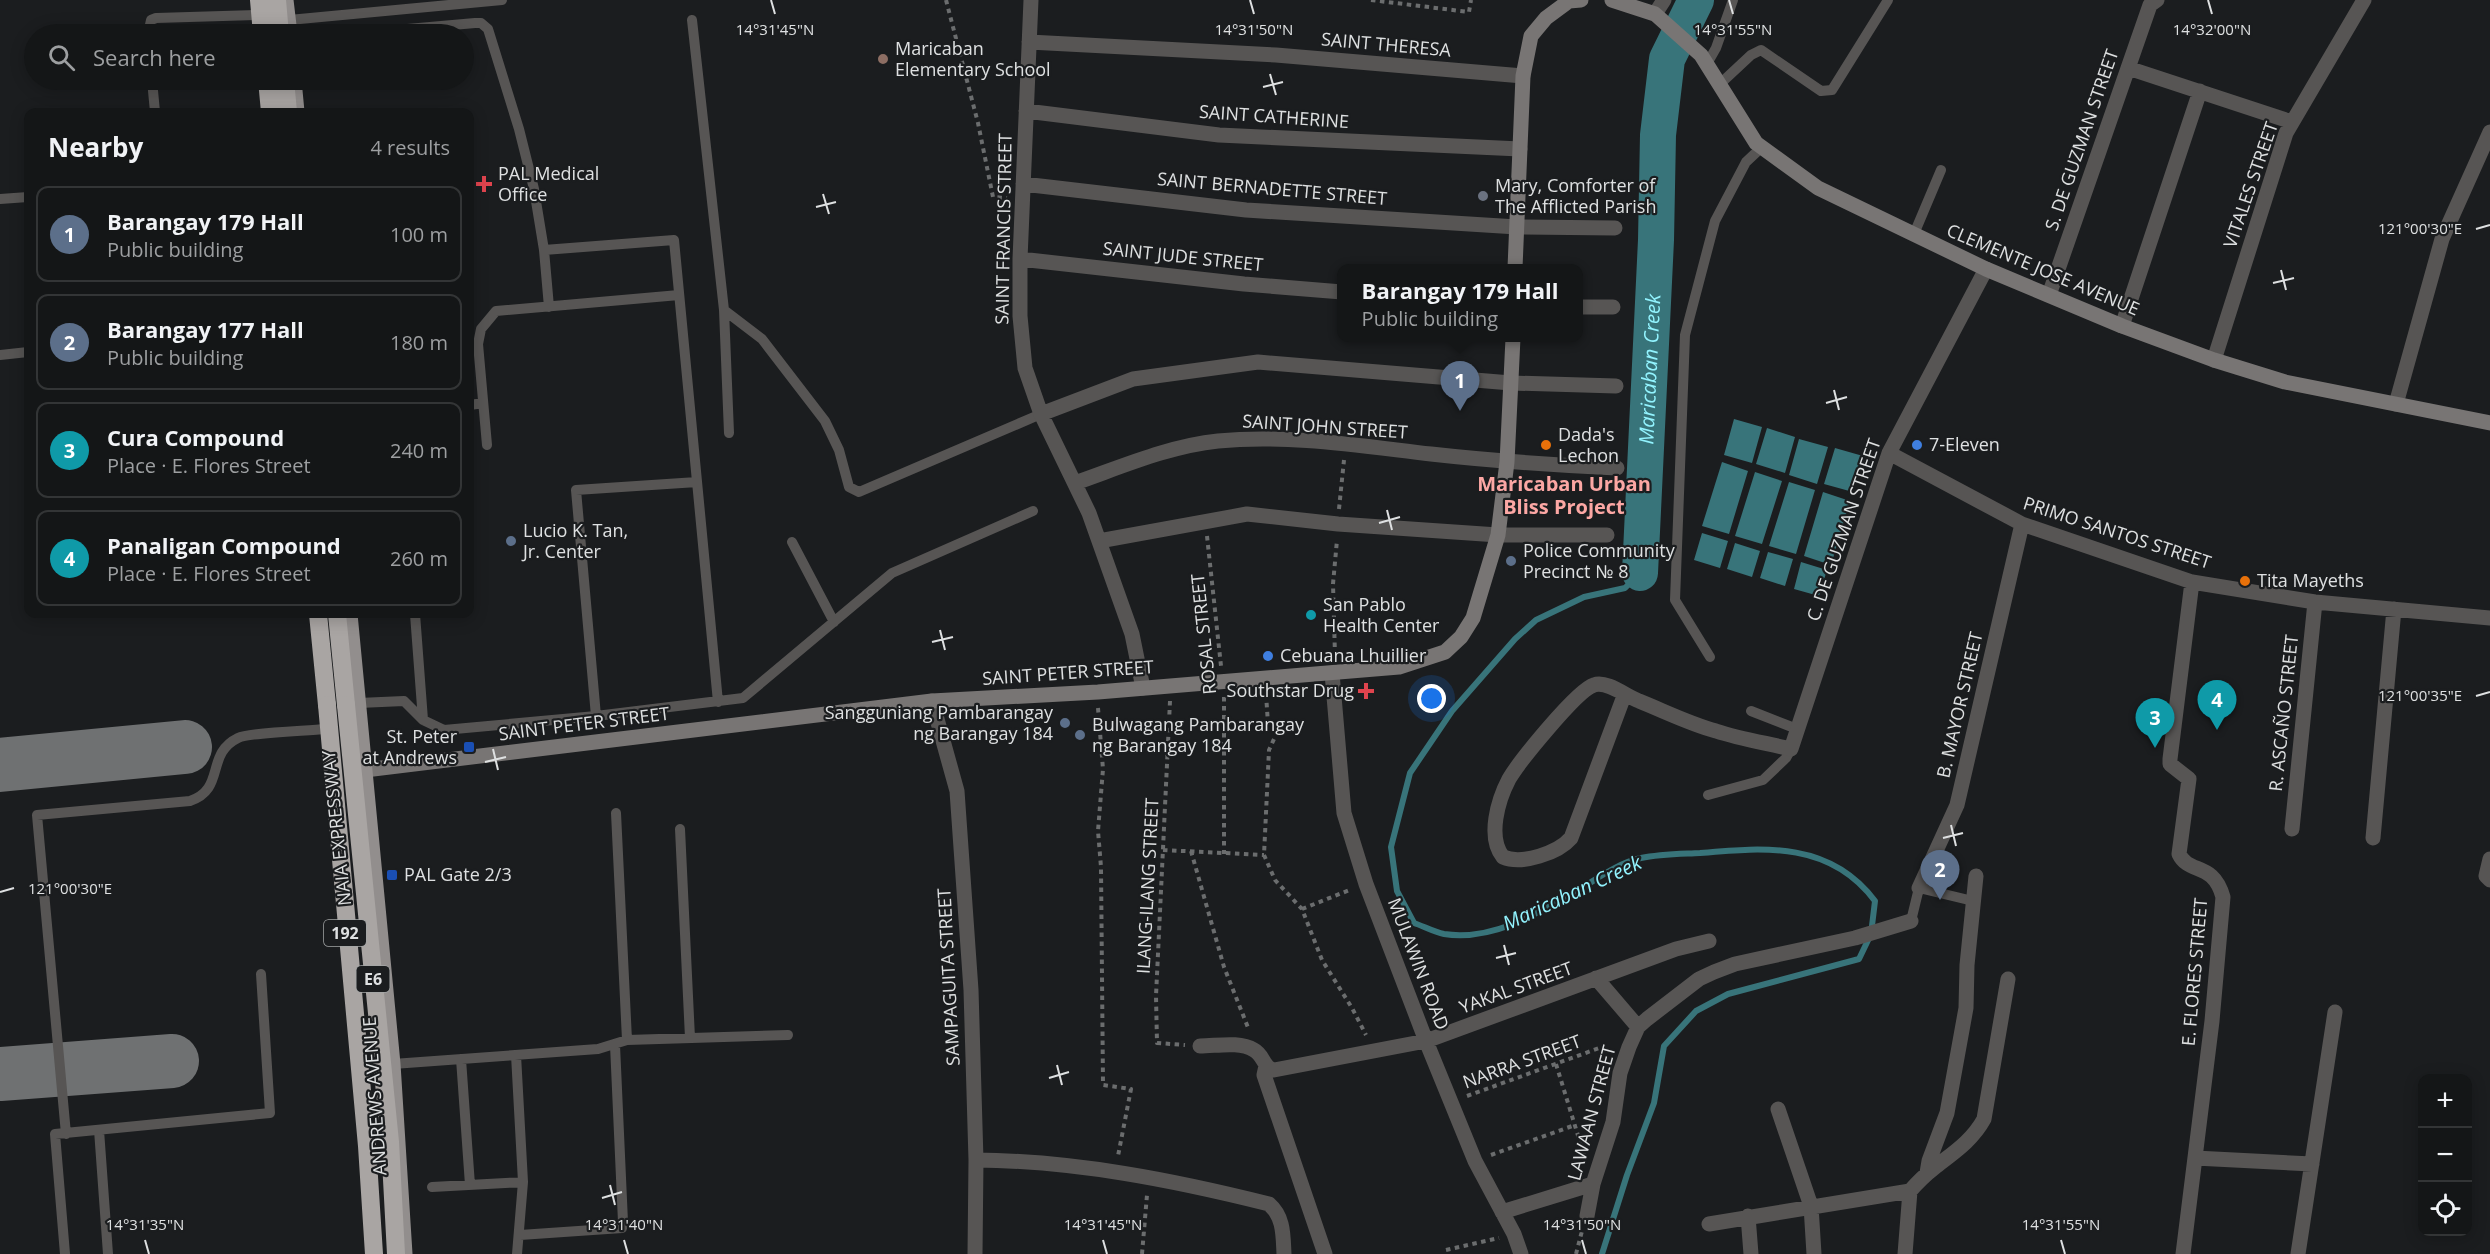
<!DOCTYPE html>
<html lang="en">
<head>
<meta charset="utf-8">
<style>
	body { margin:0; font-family:"Open Sans",sans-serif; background:#212324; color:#f1f3f6 }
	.controls { position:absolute; right:18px; bottom:18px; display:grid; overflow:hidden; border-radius:12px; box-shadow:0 3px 15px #0003 }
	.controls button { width:54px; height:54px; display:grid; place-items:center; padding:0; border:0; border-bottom:2px solid #333536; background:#141617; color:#f1f3f6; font:30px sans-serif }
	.you { position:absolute; left:1432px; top:699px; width:21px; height:21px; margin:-15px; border:4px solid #fff; border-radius:50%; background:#1a73e8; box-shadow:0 0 0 9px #1a73e833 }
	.badge { display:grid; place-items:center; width:39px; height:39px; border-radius:50%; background:#d93025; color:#fff; font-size:20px; font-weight:700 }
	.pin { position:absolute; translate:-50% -50px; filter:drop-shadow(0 2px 3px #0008) }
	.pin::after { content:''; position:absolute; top:32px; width:21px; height:18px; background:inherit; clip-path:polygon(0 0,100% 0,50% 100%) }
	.popup { position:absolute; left:1337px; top:264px; width:246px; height:78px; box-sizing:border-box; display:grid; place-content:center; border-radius:12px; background:#141617; filter:drop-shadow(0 2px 4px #0005); font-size:20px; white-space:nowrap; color:#9d9fa1 }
	.popup b { font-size:22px; color:#f1f3f6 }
	.popup::after { content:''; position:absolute; left:50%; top:100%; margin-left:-12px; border:12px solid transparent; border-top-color:#141617 }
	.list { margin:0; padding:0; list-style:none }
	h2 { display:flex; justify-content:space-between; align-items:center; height:78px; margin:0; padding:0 24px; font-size:26px }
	h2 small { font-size:20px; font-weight:400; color:#9d9fa1 }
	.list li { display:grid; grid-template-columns:39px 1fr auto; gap:18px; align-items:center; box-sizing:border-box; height:96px; margin:0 12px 12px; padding:0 12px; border:2px solid #333536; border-radius:12px }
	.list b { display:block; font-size:22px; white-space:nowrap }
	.list p { margin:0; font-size:20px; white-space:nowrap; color:#9d9fa1 }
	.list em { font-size:20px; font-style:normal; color:#9d9fa1 }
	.icon { flex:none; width:33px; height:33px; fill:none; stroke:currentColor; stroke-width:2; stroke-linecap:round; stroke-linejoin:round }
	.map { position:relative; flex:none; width:2490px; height:1254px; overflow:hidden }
	.search { position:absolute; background:#141617; box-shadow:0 3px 15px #0003; left:24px; top:24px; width:450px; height:66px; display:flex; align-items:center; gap:15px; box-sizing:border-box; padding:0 21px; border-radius:33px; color:#9d9fa1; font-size:22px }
	.panel { position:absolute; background:#141617; box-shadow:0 3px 15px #0003; left:24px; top:108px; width:450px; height:510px; border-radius:12px }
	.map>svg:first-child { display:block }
</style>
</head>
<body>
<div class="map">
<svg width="2490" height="1254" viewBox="0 0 2490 1254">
	<rect width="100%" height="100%" fill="#1b1d1f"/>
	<!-- water -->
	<path fill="#38747a" d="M1734 419 1762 427 1752 463 1724 455Z
		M1767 428 1795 437 1785 473 1756 464Z
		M1799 439 1828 447 1817 484 1789 475Z
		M1835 448 1863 456 1853 492 1824 484Z
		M1722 462 1748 471 1729 534 1702 526Z
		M1755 472 1782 481 1762 544 1735 536Z
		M1789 482 1815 490 1796 554 1769 546Z
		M1823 492 1850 501 1831 565 1804 556Z
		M1702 533 1728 541 1720 568 1694 560Z
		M1735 543 1760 551 1752 577 1727 569Z
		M1768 552 1793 559 1785 586 1760 578Z
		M1801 562 1827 570 1819 596 1794 589Z"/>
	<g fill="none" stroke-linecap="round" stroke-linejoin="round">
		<!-- stream -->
		<path stroke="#38747a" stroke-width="6" d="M1602 1254 1627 1175 1654 1103 1664 1046 1696 1011 1728 994 1859 959 1871 934 1875 901C1831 842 1767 847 1700 853 1681 854 1660 854 1641 858 1622 862 1604 874 1588 884 1545 909 1496 942 1444 934 1434 932 1423 926 1414 923L1397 891 1391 847 1410 773 1452 711 1515 639 1536 620 1584 597 1625 588 1640 573"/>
		<!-- river -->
		<path stroke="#38747a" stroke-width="36" id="s1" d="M1640 573 1656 240 1658 135 1667 59 1696 0"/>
		<!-- taxiway -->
		<path stroke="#6f7172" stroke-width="54" d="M0 765 185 747
			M0 1074 172 1061"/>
		<!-- path -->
		<path stroke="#6b6d6e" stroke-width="4" stroke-dasharray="4.5 4.5" stroke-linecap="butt" d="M946 0 978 123 993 197 1007 198
			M1371 0 1469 12 1471 0
			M1339 509 1344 460
			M1207 536 1221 666
			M1335 656 1333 584 1337 540
			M1266 694 1268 724 1279 728 1269 750 1264 855 1275 880 1302 909 1322 960 1352 1008 1366 1035
			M1224 697V854
			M1170 701 1156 996 1157 1043 1185 1045
			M1098 708 1103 769 1098 831 1101 867 1103 1085 1131 1089 1118 1156
			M1163 850 1264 855
			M1191 851 1224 967 1249 1030
			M1302 909 1352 889
			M1556 1064 1584 1155
			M1467 1096 1602 1047
			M1491 1155 1575 1125
			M1446 1250 1499 1238
			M1142 1254 1147 1195
			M1576 1254 1582 1231"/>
		<!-- lane -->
		<path stroke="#575554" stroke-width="10" d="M289 20 502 0
			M692 20 724 310 729 433
			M148 34 151 20 156 18 256 15
			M351 34 475 23H481L488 29 519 129 534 189 544 250 549 307
			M1708 62 1716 48 1733 0
			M152 80 155 112
			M1721 83 1751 55 1761 50 1821 91 1832 90 1888 0
			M0 199 28 197
			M1914 234 1941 170
			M544 250 674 240 718 702
			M724 310 762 339 825 421 839 450 849 487 859 492 1041 414
			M0 355 28 352
			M470 405 483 403
			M487 445 478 344 481 329 496 311 679 295
			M792 542 834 622
			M415 614 423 720
			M1710 657 1675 600 1685 335 1715 221 1746 162 1762 147
			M359 703 404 701 423 720 444 730 596 716 743 698 892 573 1033 511
			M1751 711 1797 729
			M596 716 576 490 697 482
			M1708 795 1763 780 1786 758 1791 749
			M616 813 627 1040
			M680 829 690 1038
			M1911 921 1919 888 1973 901
			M516 1055 523 1182 517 1254
			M461 1059 470 1185
			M393 1064 598 1049 627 1040 788 1035
			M99 1130 108 1254
			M66 1134 37 815 190 801C226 789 205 754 238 738 251 732 307 731 325 729
			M432 1187 523 1182
			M520 1235 622 1228 623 1222 615 1045
			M65 1254 55 1134 270 1113 261 974"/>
		<!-- street -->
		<path stroke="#575554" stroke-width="15" d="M1031 0 1020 259V316L1025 368 1041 414 1089 513 1132 634 1143 688
			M1655 14 1664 0
			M1029 42 1276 55 1523 76
			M2128 68 2292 122
			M1026 111 1219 135 1520 149
			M1023 184 1246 210 1517 227 1615 228
			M1020 259 1244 284 1342 292
			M2049 295 2150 5 2157 0
			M1579 307H1613
			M2122 326 2200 91
			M2214 360 2286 133 2364 0
			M2396 404 2442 239 2490 132
			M1041 414 1133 379 1258 362 1511 383 1616 386
			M1889 453 2022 524 2192 582 2315 602 2490 618
			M1075 483C1121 467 1169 446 1218 441 1288 434 1361 446 1431 454 1493 461 1554 465 1617 468
			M1099 541 1247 514 1338 524 1498 535H1607
			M1332 673 1344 813 1366 884 1426 1041 1475 1161 1514 1234 1521 1254
			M1624 696 1571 838C1558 853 1522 865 1503 857 1487 837 1498 800 1509 779 1519 762 1577 690 1594 685 1607 680 1627 697 1639 701 1664 711 1690 724 1716 731 1740 739 1766 743 1791 749L1889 453 1986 269
			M932 701 957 791 971 990 976 1160 975 1254
			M2292 829 2315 602
			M2373 838 2394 609
			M2490 859 2486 876 2490 880
			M1919 888 1957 805 2022 524
			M1596 978 1638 1027
			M1200 1046C1217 1046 1239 1041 1254 1050 1264 1055 1263 1068 1274 1070L1426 1041 1676 949 1709 941
			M1266 1066 1264 1075 1325 1254
			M1778 1109 1811 1206 1814 1254
			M2195 1158 2312 1164
			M976 1160C1076 1161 1173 1180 1269 1204 1284 1217 1283 1235 1284 1254
			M1927 1173 1929 1161 1947 1113 1966 1008 1967 965 1976 876
			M1502 1212 1593 1184
			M1587 1216 1593 1184 1613 1122 1620 1073 1629 1047 1638 1027 1647 1019 1699 979 1714 972 1735 964 1855 938 1911 921
			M1748 1216 1751 1254
			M1709 1224 1910 1191C1917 1183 1925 1175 1934 1168 1953 1153 1972 1141 1984 1119L2008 979
			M1905 1254 1910 1191
			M2183 1254 2212 1021 2223 897C2213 861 2189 875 2179 854L2189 779 2170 764V759L2192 582
			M2298 1254 2335 1012"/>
		<!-- secondary -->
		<path stroke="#787574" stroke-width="15" d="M1612 0 1655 14 1701 55 1756 143 1818 188 1986 269 2122 326 2214 360 2285 382 2490 423
			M1515 268 1523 76 1531 36 1546 18 1569 1 1581 0
			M365 770 932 701 1098 692 1399 667 1445 652 1461 637 1473 618 1498 535 1507 462 1513 338"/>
		<!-- primary -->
		<path stroke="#928e8d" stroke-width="15" d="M286 0 290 34
			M294 80 297 112
			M350 614 393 1064 405 1254"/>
		<!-- highway -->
		<path stroke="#a9a5a3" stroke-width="18" d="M259 0 262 34
			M277 0 280 34
			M267 80 270 112
			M285 80 288 112
			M318 614 327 705
			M337 614 346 705"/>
		<!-- highway-bridge -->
		<path stroke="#a9a5a3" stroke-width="18" d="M327 705 367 1146 374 1254
			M346 705 390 1142 396 1254"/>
	</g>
	<!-- ticks -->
	<path fill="none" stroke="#dee0e1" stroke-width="2" d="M771 0 775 14M1250 0 1254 14M1729 0 1733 14M2208 0 2212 14M1270 74 1276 95M1263 87 1283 82M823 194 829 214M816 207 836 202M2476 229 2490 225M2281 270 2286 290M2273 283 2294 278M1834 390 1839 410M1826 403 1847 397M1387 510 1392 530M1379 523 1400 517M940 630 945 650M932 642 953 637M2476 696 2490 692M493 749 498 770M485 762 506 757M1951 825 1956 846M1943 838 1963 833M0 892 14 888M1504 945 1509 965M1496 958 1516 953M1057 1065 1062 1085M1049 1078 1069 1072M610 1185 615 1205M602 1198 622 1192M145 1240 149 1254M624 1240 628 1254M1103 1240 1107 1254M1582 1240 1586 1254M2061 1240 2065 1254"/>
	<!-- markers -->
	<circle fill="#8d6e63" stroke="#1b1d1f" stroke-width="2" cx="883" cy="59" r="6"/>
	<g fill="#e0444e" stroke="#1b1d1f" stroke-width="2">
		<path d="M481 175h6v6h6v6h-6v6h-6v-6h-6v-6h6z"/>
		<path d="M1363 682h6v6h6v6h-6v6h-6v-6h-6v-6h6z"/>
	</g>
	<circle fill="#6b7280" stroke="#1b1d1f" stroke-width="2" cx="1483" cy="196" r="6"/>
	<g fill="#e8710a" stroke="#1b1d1f" stroke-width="2">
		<circle cx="1546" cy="445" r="6"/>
		<circle cx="2245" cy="581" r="6"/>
	</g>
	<g fill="#3f7fe0" stroke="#1b1d1f" stroke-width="2">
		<circle cx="1917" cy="445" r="6"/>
		<circle cx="1268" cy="656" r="6"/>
	</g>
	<g fill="#5c6f8a" stroke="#1b1d1f" stroke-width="2">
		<circle cx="511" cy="541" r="6"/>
		<circle cx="1511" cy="561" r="6"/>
		<circle cx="1065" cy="723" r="6"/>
		<circle cx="1080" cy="735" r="6"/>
	</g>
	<circle fill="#0f9aa8" stroke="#1b1d1f" stroke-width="2" cx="1311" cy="615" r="6"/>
	<g fill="#1a4fb4" stroke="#1b1d1f" stroke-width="2">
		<rect x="463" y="741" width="12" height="12" rx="3"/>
		<rect x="386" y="869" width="12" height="12" rx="3"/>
	</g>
	<g text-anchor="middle" stroke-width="4.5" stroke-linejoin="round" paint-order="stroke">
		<!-- shield labels -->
		<g fill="#1b1d1f" stroke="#a4a6a7" stroke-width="1.5">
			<rect x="324" y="920" width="42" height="26" rx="4.5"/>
			<rect x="356.5" y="966" width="33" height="26" rx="4.5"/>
		</g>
		<g font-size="16" font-weight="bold" fill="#dee0e1">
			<text x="345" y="939">192</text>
			<text x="373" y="985">E6</text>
		</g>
		<!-- street labels -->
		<g font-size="18" fill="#dee0e1" stroke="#1b1d1f">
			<text transform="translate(1386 45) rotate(5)" y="6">SAINT THERESA</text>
			<text transform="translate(1274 117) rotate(4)" y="6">SAINT CATHERINE</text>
			<text transform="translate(2082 140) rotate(-71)" y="6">S. DE GUZMAN STREET</text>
			<text transform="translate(2251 185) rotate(-71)" y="6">VITALES STREET</text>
			<text transform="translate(1272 189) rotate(5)" y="6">SAINT BERNADETTE STREET</text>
			<text transform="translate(1004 229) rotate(-89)" y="6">SAINT FRANCIS STREET</text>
			<text transform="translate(1183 257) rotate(6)" y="6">SAINT JUDE STREET</text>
			<text transform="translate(2043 270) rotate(23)" y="6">CLEMENTE JOSE AVENUE</text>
			<text transform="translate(1325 427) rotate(4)" y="6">SAINT JOHN STREET</text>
			<text transform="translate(1844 530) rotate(-71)" y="6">C. DE GUZMAN STREET</text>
			<text transform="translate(2117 533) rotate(18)" y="6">PRIMO SANTOS STREET</text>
			<text transform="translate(1204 634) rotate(-96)" y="6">ROSAL STREET</text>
			<text transform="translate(1068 673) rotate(-4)" y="6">SAINT PETER STREET</text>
			<text transform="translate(1960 705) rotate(-77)" y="6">B. MAYOR STREET</text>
			<text transform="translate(2284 713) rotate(-84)" y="6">R. ASCAÑO STREET</text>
			<text transform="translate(584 724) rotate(-7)" y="6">SAINT PETER STREET</text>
			<text transform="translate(337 828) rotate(-96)" y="6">NAIA EXPRESSWAY</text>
			<text transform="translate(1148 886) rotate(-87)" y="6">ILANG-ILANG STREET</text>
			<text transform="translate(1418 964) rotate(69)" y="6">MULAWIN ROAD</text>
			<text transform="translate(2195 972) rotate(-85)" y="6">E. FLORES STREET</text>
			<text transform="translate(949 977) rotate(-93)" y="6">SAMPAGUITA STREET</text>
			<text transform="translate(1516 988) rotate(-20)" y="6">YAKAL STREET</text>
			<text transform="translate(1522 1062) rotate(-20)" y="6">NARRA STREET</text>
			<text transform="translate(375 1096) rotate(-94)" y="6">ANDREWS AVENUE</text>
			<text transform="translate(1592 1113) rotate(-75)" y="6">LAWAAN STREET</text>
		</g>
		<!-- poi labels -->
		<g font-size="18" fill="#dee0e1" stroke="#1b1d1f" text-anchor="start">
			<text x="895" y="55">Maricaban<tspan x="895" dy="21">Elementary School</tspan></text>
			<text x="498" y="180">PAL Medical<tspan x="498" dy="21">Office</tspan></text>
			<text x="1495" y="192">Mary, Comforter of<tspan x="1495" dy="21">The Afflicted Parish</tspan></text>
			<text x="1558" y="441">Dada's<tspan x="1558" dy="21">Lechon</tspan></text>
			<text x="1929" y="451">7-Eleven</text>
			<text x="523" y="537">Lucio K. Tan,<tspan x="523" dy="21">Jr. Center</tspan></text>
			<text x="1523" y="557">Police Community<tspan x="1523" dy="21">Precinct № 8</tspan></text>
			<text x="2257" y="587">Tita Mayeths</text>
			<text x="1323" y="611">San Pablo<tspan x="1323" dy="21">Health Center</tspan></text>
			<text x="1280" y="662">Cebuana Lhuillier</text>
			<text x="1354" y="697" text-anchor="end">Southstar Drug</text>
			<text x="1053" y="719" text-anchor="end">Sangguniang Pambarangay<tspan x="1053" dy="21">ng Barangay 184</tspan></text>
			<text x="1092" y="731">Bulwagang Pambarangay<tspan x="1092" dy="21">ng Barangay 184</tspan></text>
			<text x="457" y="743" text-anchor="end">St. Peter<tspan x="457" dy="21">at Andrews</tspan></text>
			<text x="404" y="881">PAL Gate 2/3</text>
		</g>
		<!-- water labels -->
		<g font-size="20" font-style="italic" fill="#92f3fe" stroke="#1b1d1f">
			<text dy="7" stroke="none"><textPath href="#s1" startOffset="204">Maricaban Creek</textPath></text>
			<text transform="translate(1572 893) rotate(-25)" y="7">Maricaban Creek</text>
		</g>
		<!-- neighbourhood labels -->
		<g font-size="20" font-weight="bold" fill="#fca7a4" stroke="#1b1d1f">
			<text x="1564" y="491">Maricaban Urban<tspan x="1564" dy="23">Bliss Project</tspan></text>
		</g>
	</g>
	<g font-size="15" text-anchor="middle" fill="#dee0e1" stroke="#1b1d1f" stroke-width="4.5" stroke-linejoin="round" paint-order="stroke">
		<text x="775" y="35">14°31'45"N</text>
		<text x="1733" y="35">14°31'55"N</text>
		<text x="2212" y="35">14°32'00"N</text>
		<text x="1254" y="35">14°31'50"N</text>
		<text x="2420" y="234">121°00'30"E</text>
		<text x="2420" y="701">121°00'35"E</text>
		<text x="70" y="894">121°00'30"E</text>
		<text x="145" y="1230">14°31'35"N</text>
		<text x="624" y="1230">14°31'40"N</text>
		<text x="1103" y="1230">14°31'45"N</text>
		<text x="1582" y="1230">14°31'50"N</text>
		<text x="2061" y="1230">14°31'55"N</text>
	</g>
</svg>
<div class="controls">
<button>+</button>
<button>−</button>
<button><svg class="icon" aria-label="locate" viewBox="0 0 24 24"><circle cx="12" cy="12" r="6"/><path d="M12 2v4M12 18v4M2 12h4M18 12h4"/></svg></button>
</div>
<div class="you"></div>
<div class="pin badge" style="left:1460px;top:411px;background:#5c6f8a">1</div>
<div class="popup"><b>Barangay 179 Hall</b>Public building</div>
<div class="pin badge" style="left:1940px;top:900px;background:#5c6f8a">2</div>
<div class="pin badge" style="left:2155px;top:748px;background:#0f9aa8">3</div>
<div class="pin badge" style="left:2217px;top:730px;background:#0f9aa8">4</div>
<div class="search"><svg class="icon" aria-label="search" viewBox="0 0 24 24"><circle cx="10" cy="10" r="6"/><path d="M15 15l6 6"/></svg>Search here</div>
<section class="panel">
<h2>Nearby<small>4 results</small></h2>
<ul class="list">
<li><span class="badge" style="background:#5c6f8a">1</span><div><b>Barangay 179 Hall</b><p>Public building</p></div><em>100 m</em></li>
<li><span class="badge" style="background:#5c6f8a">2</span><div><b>Barangay 177 Hall</b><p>Public building</p></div><em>180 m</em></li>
<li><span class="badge" style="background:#0f9aa8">3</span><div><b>Cura Compound</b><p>Place · E. Flores Street</p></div><em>240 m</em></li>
<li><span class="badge" style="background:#0f9aa8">4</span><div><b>Panaligan Compound</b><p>Place · E. Flores Street</p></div><em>260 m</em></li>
</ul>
</section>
</div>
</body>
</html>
